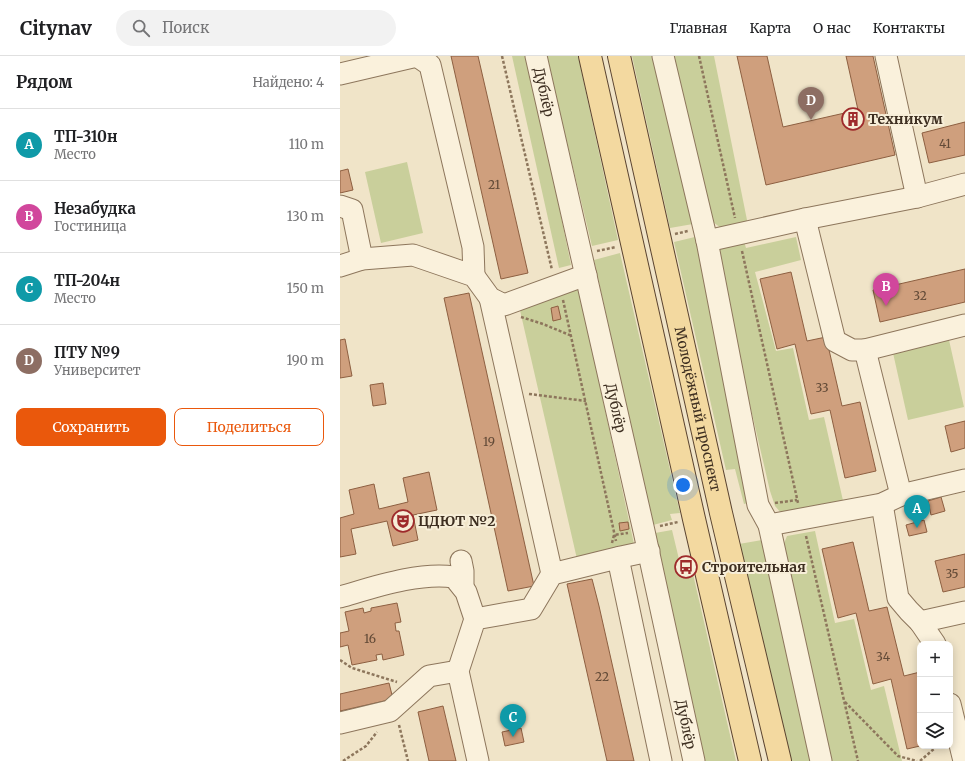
<!DOCTYPE html>
<html lang="ru">
<head>
<meta charset="utf-8">
<style>
	body { margin:0; font-family:Merriweather,serif; background:#f2f2f2; color:#202124 }
	.controls { position:absolute; right:12px; bottom:12px; display:grid; overflow:hidden; border-radius:8px; box-shadow:0 2px 10px #0003 }
	.controls button { width:36px; height:36px; display:grid; place-items:center; padding:0; border:0; border-bottom:1px solid #e0e0e0; background:#fff; color:#202124; font:20px sans-serif }
	.you { position:absolute; left:343px; top:429px; width:14px; height:14px; margin:-10px; border:3px solid #fff; border-radius:50%; background:#1a73e8; box-shadow:0 0 0 6px #1a73e833 }
	.badge { display:grid; place-items:center; width:26px; height:26px; border-radius:50%; background:#ea580c; color:#fff; font-size:13px; font-weight:700 }
	.pin { position:absolute; translate:-50% -33px; filter:drop-shadow(0 1px 2px #0008) }
	.pin::after { content:''; position:absolute; top:21px; width:14px; height:12px; background:inherit; clip-path:polygon(0 0,100% 0,50% 100%) }
	.list { margin:0; padding:0; list-style:none }
	h2 { display:flex; justify-content:space-between; align-items:center; height:52px; margin:0; padding:0 16px; font-size:17px }
	h2 small { font-size:13px; font-weight:400; color:#757577 }
	.list li { display:grid; grid-template-columns:26px 1fr auto; gap:12px; align-items:center; box-sizing:border-box; height:72px; padding:0 16px; border-top:1px solid #e0e0e0 }
	.list b { display:block; font-size:15px; white-space:nowrap }
	.list p { margin:0; font-size:13px; white-space:nowrap; color:#757577 }
	.list em { font-size:13px; font-style:normal; color:#757577 }
	.actions { display:flex; gap:8px; padding:12px 16px }
	.actions a { flex:1; padding:9px 0; border:1px solid #ea580c; border-radius:8px; text-align:center; font-size:14px; color:#ea580c }
	.actions .main { background:#ea580c; color:#fff }
	.icon { flex:none; width:22px; height:22px; fill:none; stroke:currentColor; stroke-width:2; stroke-linecap:round; stroke-linejoin:round }
	.map { position:relative; flex:none; width:625px; height:705px; overflow:hidden }
	header { display:flex; align-items:center; gap:24px; box-sizing:border-box; height:56px; padding:0 20px; background:#fff; border-bottom:1px solid #e0e0e0 }
	header strong { font-size:19px }
	nav { display:flex; gap:22px; margin-inline-start:auto; font-size:14px }
	.search { width:280px; height:36px; background:#f2f2f2; display:flex; align-items:center; gap:10px; box-sizing:border-box; padding:0 14px; border-radius:22px; color:#757577; font-size:15px }
	main { display:flex }
	aside { flex:1; background:#fff }
	.map>svg:first-child { display:block }
</style>
</head>
<body>
<header>
<strong>Citynav</strong>
<div class="search"><svg class="icon" aria-label="search" viewBox="0 0 24 24"><circle cx="10" cy="10" r="6"/><path d="M15 15l6 6"/></svg>Поиск</div>
<nav><a>Главная</a><a>Карта</a><a>О нас</a><a>Контакты</a></nav>
</header>
<main>
<aside>
<h2>Рядом<small>Найдено: 4</small></h2>
<ul class="list">
<li><span class="badge" style="background:#0f9aa8">A</span><div><b>ТП-310н</b><p>Место</p></div><em>110 m</em></li>
<li><span class="badge" style="background:#d1479c">B</span><div><b>Незабудка</b><p>Гостиница</p></div><em>130 m</em></li>
<li><span class="badge" style="background:#0f9aa8">C</span><div><b>ТП-204н</b><p>Место</p></div><em>150 m</em></li>
<li><span class="badge" style="background:#8d6e63">D</span><div><b>ПТУ №9</b><p>Университет</p></div><em>190 m</em></li>
</ul>
<div class="actions"><a class="main">Сохранить</a><a>Поделиться</a></div>
</aside>
<div class="map">
<svg width="625" height="705" viewBox="0 0 625 705">
	<rect width="100%" height="100%" fill="#f0e4c8"/>
	<!-- green -->
	<path fill="#c9cf9b" d="M172 0H188L231 209 219 212Z
		M206 0H238L278 184 252 190Z
		M292 0H316L353 168 330 172Z
		M333 0H374L408 169 385 175 369 163Z
		M67 106 83 177 41 187 25 116Z
		M359 180 411 446 404 448 395 413 386 414 334 186Z
		M456 181 461 204 415 216 436 295 453 292 469 364 484 361 504 449 442 458 435 450 430 435 378 211V196L388 186 403 182 406 192Z
		M280 197 340 457 330 458 332 464 313 469 254 204Z
		M238 229 294 488 237 503 179 250Z
		M609 284 624 351 568 364 553 297Z
		M332 474 343 520 353 518 396 705H364L315 477Z
		M475 475 495 567 514 563 531 634 544 630 562 705H492L443 490 447 480Z
		M422 484 471 705H450L399 488Z"/>
	<!-- building -->
	<path fill="#cf9f7d" stroke="#8d5f41" d="M111 0H138L188 217 161 223Z
		M397 0H427L443 71 518 54 506 0H533L555 99 426 129Z
		M625 66V99L589 107 582 77Z
		M8 113 13 134 0 137V115Z
		M625 213V246L540 266 533 234Z
		M451 216 467 285 486 281 502 350 520 346 536 415 505 422 490 354 471 358 455 288 437 293 420 223Z
		M129 237 194 530 168 535 104 242Z
		M218 250 221 263 213 265 211 252Z
		M5 283 12 320 0 322V284Z
		M43 327 46 348 33 350 30 329Z
		M625 365V392L611 396 605 370Z
		M89 416 97 454 73 459 78 484 53 490 47 465 11 473 16 498 0 501V462L14 458 9 434 34 428 39 453 68 446 63 422Z
		M601 441 605 455 591 459 588 445Z
		M584 464 587 476 569 480 566 469Z
		M288 466 289 473 280 475 279 467Z
		M513 486 529 555 547 551 564 620 580 616V690L567 693 551 623 533 628 516 557 498 562 482 493Z
		M625 498V531L603 536 595 505Z
		M252 523 259 550 294 705H267L227 528Z
		M57 547 61 566 55 567 56 575H59L64 599 43 604 42 598 36 599 37 604 12 609 8 589 0 591V577L9 575 5 556 23 552 24 557 31 555V552Z
		M49 627 53 643 0 655V638Z
		M103 650 116 705H89L78 656Z
		M181 672 184 686 165 690 162 676Z"/>
	<g fill="none" stroke-linecap="round" stroke-linejoin="round">
		<!-- minor casing -->
		<g stroke="#8d765c" stroke-width="23">
			<g id="minor">
				<path d="M77 0 90 9 133 191 134 220"/>
				<path id="s1" d="M196 0 304 475 354 705"/>
				<path d="M323 0 367 185 418 449 429 469 481 705"/>
				<path d="M546 0 577 141"/>
				<path d="M0 18 77 0"/>
				<path d="M0 150 12 154 22 203"/>
				<path d="M465 163 495 285 512 294H525"/>
				<path d="M367 185 465 163 577 141 625 128"/>
				<path d="M0 210 22 203 73 199 134 220 150 242 164 249 246 219"/>
				<path d="M150 242 212 518"/>
				<path d="M561 439 525 294 625 269"/>
				<path d="M542 448 558 542 569 555 580 566"/>
				<path d="M429 469 542 448 561 439 625 424"/>
				<path d="M278 502 321 705"/>
				<path d="M121 505 123 515V531"/>
				<path d="M0 541C35 531 78 516 114 521L126 536 135 563"/>
				<path d="M595 588 580 566 625 556"/>
				<path d="M610 648 624 705"/>
				<path d="M0 667 50 655 89 620 118 615"/>
				<path d="M138 705 118 615 135 563 191 553 212 518 281 501 309 495"/>
			</g>
		</g>
		<!-- major casing -->
		<g stroke="#5b4430" stroke-width="24">
			<g id="major">
				<path d="M250 0 354 463 410 705"/>
				<path id="s2" d="M279 0 381 457 440 705"/>
			</g>
		</g>
		<!-- path -->
		<path stroke="#8d765c" stroke-width="2.5" stroke-dasharray="3 2" stroke-linecap="butt" d="M162 0 212 214
			M359 0 395 162
			M335 178 348 175
			M257 195 276 191
			M402 195 458 447
			M223 244 276 485
			M181 261 203 268 232 280
			M189 338 246 345
			M435 447 457 444
			M320 470 338 466
			M466 480 518 705
			M272 487 274 479 288 477
			M0 604 12 612 57 626
			M505 646 558 700 577 705
			M59 669 68 705
			M3 705 26 690 37 676
			M580 705 595 692"/>
		<!-- minor -->
		<use href="#minor" stroke="#faf1dc" stroke-width="21"/>
		<!-- major -->
		<use href="#major" stroke="#f3d9a0" stroke-width="22"/>
	</g>
	<!-- icons -->
	<defs>
		<g id="building-ring" transform="scale(1.15)"><circle r="9.5" fill="#f7eed8" stroke="#9e2a2b" stroke-width="1.5"/><path d="M-4-6H4V6H1V3H-1V6H-4ZM-2.5-4.3h1.7v1.8h-1.7ZM.8-4.3h1.7v1.8H.8ZM-2.5-1h1.7V.8h-1.7ZM.8-1h1.7V.8H.8Z" fill="#9e2a2b"/></g>
		<g id="theatre-ring" transform="scale(1.15)"><circle r="9.5" fill="#f7eed8" stroke="#9e2a2b" stroke-width="1.5"/><path d="M-5-5.5Q0-4 5-5.5V0Q5 5 0 6Q-5 5-5 0ZM-3.3-2.5H-1v1.5H-3.3ZM1-2.5H3.3v1.5H1ZM-2.8 1Q0 5.5 2.8 1Z" fill="#9e2a2b"/></g>
		<g id="bus-ring" transform="scale(1.15)"><circle r="9.5" fill="#f7eed8" stroke="#9e2a2b" stroke-width="1.5"/><path d="M-5-6H5V4H4V6H2V4H-2V6H-4V4H-5ZM-3.5-4V0h7V-4ZM-3.5 1.2v1.5H-2V1.2ZM2 1.2v1.5H3.5V1.2Z" fill="#9e2a2b"/></g>
	</defs>
	<g fill-rule="evenodd">
		<use href="#building-ring" x="513" y="63"/>
		<use href="#theatre-ring" x="63" y="465"/>
		<use href="#bus-ring" x="346" y="511"/>
	</g>
	<g text-anchor="middle" stroke-width="4" stroke-linejoin="round" paint-order="stroke">
		<!-- number labels -->
		<g font-size="12" fill="#624a37">
			<text x="605" y="92">41</text>
			<text x="154" y="133">21</text>
			<text x="580" y="244">32</text>
			<text x="482" y="336">33</text>
			<text x="149" y="390">19</text>
			<text x="612" y="522">35</text>
			<text x="30" y="587">16</text>
			<text x="543" y="605">34</text>
			<text x="262" y="625">22</text>
		</g>
		<!-- street labels -->
		<g font-size="14" fill="#3d2e20" stroke="#f7eed8">
			<text dy="5" stroke="none"><textPath href="#s1" startOffset="37">Дублёр</textPath></text>
			<text dy="5" stroke="none"><textPath href="#s1" startOffset="361">Дублёр</textPath></text>
			<text dy="5" stroke="none"><textPath href="#s2" startOffset="362">Молодёжный проспект</textPath></text>
			<text dy="5" stroke="none"><textPath href="#s1" startOffset="685">Дублёр</textPath></text>
		</g>
		<!-- poi labels -->
		<g font-size="14" font-weight="bold" fill="#3d2e20" stroke="#f7eed8" text-anchor="start">
			<text x="528" y="68">Техникум</text>
			<text x="78" y="470">ЦДЮТ №2</text>
			<text x="362" y="516">Строительная</text>
		</g>
	</g>
</svg>
<div class="controls">
<button>+</button>
<button>−</button>
<button><svg class="icon" aria-label="layers" viewBox="0 0 24 24"><path d="M12 4l9 5-9 5-9-5zM3 14l9 5 9-5"/></svg></button>
</div>
<div class="you"></div>
<div class="pin badge" style="left:577px;top:472px;background:#0f9aa8">A</div>
<div class="pin badge" style="left:546px;top:250px;background:#d1479c">B</div>
<div class="pin badge" style="left:173px;top:681px;background:#0f9aa8">C</div>
<div class="pin badge" style="left:471px;top:64px;background:#8d6e63">D</div>
</div>
</main>
</body>
</html>
